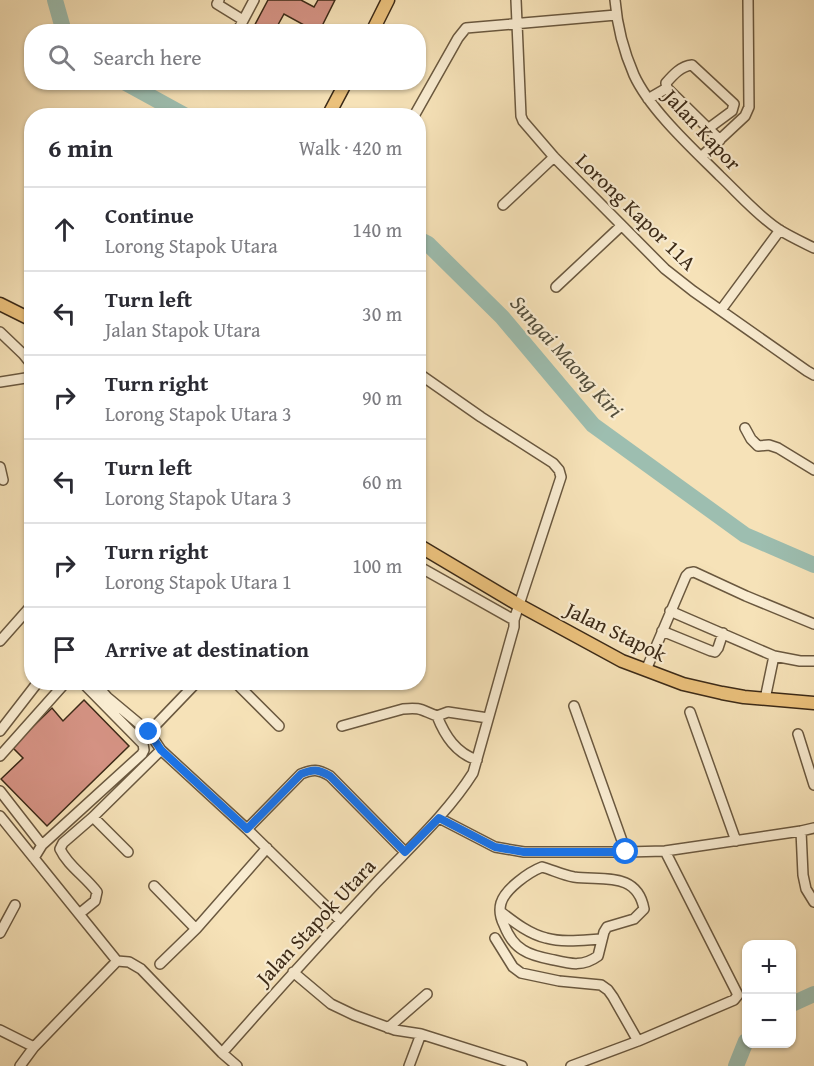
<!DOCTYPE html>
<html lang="en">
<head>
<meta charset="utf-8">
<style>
	body { margin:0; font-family:"Gentium Book Plus",serif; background:#f2f2f3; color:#2b2b33 }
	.controls { position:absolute; right:18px; bottom:18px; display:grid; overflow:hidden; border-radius:12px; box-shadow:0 2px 4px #0004 }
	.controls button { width:54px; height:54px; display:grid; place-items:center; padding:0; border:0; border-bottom:2px solid #e1e1e2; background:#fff; color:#2b2b33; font:30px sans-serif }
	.stop { position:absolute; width:18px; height:18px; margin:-14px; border:4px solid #1a73e8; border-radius:50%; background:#fff }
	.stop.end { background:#1a73e8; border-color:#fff; box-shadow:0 2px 6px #0008 }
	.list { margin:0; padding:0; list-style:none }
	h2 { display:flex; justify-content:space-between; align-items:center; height:78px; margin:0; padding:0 24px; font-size:26px }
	h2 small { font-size:20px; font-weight:400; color:#7c7c81 }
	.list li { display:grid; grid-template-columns:39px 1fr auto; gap:18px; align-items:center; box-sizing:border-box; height:84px; padding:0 24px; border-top:2px solid #e1e1e2 }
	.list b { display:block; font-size:22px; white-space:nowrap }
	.list p { margin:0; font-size:20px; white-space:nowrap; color:#7c7c81 }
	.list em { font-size:20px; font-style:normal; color:#7c7c81 }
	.icon { flex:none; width:33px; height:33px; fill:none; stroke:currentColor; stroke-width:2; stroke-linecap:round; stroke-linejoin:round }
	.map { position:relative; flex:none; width:814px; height:1066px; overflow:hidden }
	.search { position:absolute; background:#fff; box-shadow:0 2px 4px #0004; left:24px; top:24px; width:402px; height:66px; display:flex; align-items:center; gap:15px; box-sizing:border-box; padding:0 21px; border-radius:24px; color:#7c7c81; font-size:22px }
	.panel { position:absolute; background:#fff; box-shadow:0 2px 4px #0004; left:24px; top:108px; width:402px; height:582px; border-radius:24px }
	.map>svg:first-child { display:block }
</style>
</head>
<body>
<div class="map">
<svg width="814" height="1066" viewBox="0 0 814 1066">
	<rect width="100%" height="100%" fill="#f6e2b8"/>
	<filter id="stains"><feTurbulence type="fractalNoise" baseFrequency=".00333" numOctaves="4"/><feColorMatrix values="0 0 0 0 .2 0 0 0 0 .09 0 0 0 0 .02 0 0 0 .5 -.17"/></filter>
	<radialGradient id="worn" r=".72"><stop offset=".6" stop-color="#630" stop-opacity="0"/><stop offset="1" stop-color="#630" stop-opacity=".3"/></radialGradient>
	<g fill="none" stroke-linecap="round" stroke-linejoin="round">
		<!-- river -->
		<path stroke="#9dbeb0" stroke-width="16" d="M55 0 64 32
			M124 82 186 116
			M418 239 428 244 502 317 593 425 745 535 814 565
			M792 1004 814 994
			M736 1066 746 1041"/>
	</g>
	<!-- building -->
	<path fill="#d49283" stroke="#3c2a17" stroke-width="1.5" d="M268 0H301L314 7 318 0H335L319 32H303L306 26 284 14 274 32H251Z
		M84 700 129 746 47 826 1 779 23 758 12 747 52 708 63 721Z"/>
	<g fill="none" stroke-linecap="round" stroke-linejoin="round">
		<!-- minor casing -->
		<g stroke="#6a583f" stroke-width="12">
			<path id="minor" d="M219 0 217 4 243 20
				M516 0 521 116 523 121 554 157 665 269 693 291 807 371 814 375
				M615 0C617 25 624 52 634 75 650 110 693 149 720 176 739 194 756 214 778 229 789 236 802 242 814 248
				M237 32 254 0
				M648 99 667 88
				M414 116 458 38 466 28 616 15
				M709 128 732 111 734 104 692 65C681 66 673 75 666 83L667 88 720 140
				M701 157 745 116 749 107 748 0
				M503 205 554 157
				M556 287 621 226
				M721 310 780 230
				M0 332 23 354 32 365
				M0 382 32 377
				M745 428 751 439 758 446 769 445 778 448 814 470
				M0 467 3 480
				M418 566 514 620
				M670 611 774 656 800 661H814
				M662 631 711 651 715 652 718 648 723 633
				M0 641 31 606
				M646 670 686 576 689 573 694 572 746 596 814 624
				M94 682 107 697 149 732 161 750 247 829 341 921
				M235 682 279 726
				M765 699 774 656
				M574 706 626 852
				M690 712 736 841
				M437 716C445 736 456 753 477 760
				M342 726 403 709C421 707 421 710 437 716L448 712 488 718
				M0 731 38 682
				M149 732 197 682
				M798 734 814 785
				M0 756 66 682
				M0 791 42 845
				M0 816 117 961 129 962 141 969 222 1053 237 1066
				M93 817 128 852
				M439 818 495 847 524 852H626L665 851 801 831 814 828
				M247 829 301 774C313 769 318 769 330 776L405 852
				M801 831 803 875 806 889 814 902
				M34 858 42 845 142 754 144 750 143 744 82 682
				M542 867C553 870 562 875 574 877 602 881 637 871 644 909L634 919 607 927 604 932 598 956C583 967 571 964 554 960 544 958 532 956 523 950 514 945 508 935 504 925 501 919 499 910 501 903 505 889 529 872 542 867Z
				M154 886 196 929
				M501 912C514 922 529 934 546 938 564 943 583 940 602 939
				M79 914 95 901 97 892C85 876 68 866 60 849L63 843 93 817 161 750
				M0 933 15 905
				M495 938 513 967 521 973 559 981 601 985 608 990 613 997 638 1041
				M160 964 196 929 267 848
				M293 972 331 1004 354 1015 395 1030 421 1034 522 1066
				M388 1028 427 994
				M0 1030 34 1047
				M222 1053C273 995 324 939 376 883 410 847 447 814 473 773L514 627V620L561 477 559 470 553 463 481 417 418 373
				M20 1066 34 1047 117 961
				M409 1066 421 1034
				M571 1066 638 1041 734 1000 738 995 665 851"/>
		</g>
		<!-- major casing -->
		<g stroke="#3c2a17" stroke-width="15">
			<path id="major" d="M372 32 388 0
				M328 116 346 82
				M0 304 32 320
				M418 545 519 605 622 661 646 670 683 684 722 693 744 697 814 703"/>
		</g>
		<!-- minor -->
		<use href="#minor" stroke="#f9ecd1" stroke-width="9"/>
		<!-- major -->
		<use href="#major" stroke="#ebc17c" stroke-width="12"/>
	</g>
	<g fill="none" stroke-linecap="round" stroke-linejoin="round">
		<!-- route -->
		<path stroke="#1a73e8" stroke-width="8" d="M149 732 161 750 247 829 301 774C313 769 318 769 330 776L405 852 439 818 495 847 524 852H626"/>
	</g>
	<g text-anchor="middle" stroke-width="4.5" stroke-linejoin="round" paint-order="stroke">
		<!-- street labels -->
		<g font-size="21" fill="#3c2a17" stroke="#f9ecd1">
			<text transform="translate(702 130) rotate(47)" y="7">Jalan Kapor</text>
			<text transform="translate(636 212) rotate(44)" y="7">Lorong Kapor 11A</text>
			<text transform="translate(616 632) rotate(26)" y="7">Jalan Stapok</text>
			<text transform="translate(316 922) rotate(-47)" y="7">Jalan Stapok Utara</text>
		</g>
		<!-- water labels -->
		<g font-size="22" font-style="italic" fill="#544f3d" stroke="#f9ecd1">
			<text transform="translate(567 356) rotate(48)" y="8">Sungai Maong Kiri</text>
		</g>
	</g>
	<rect width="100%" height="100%" filter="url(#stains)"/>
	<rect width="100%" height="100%" fill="url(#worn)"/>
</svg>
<div class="controls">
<button>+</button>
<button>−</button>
</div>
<div class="stop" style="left:626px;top:852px"></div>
<div class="stop end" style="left:149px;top:732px"></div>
<div class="search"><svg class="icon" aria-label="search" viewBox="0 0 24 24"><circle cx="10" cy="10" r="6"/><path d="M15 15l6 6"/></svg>Search here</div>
<section class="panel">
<h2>6 min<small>Walk · 420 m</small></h2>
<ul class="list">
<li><svg class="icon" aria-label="ahead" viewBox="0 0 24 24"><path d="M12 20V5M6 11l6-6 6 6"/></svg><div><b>Continue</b><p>Lorong Stapok Utara</p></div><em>140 m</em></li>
<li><svg class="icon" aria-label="left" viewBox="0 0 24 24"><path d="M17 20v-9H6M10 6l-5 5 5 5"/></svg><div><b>Turn left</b><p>Jalan Stapok Utara</p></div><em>30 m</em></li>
<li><svg class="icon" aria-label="right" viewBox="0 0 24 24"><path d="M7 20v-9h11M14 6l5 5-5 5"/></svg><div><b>Turn right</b><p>Lorong Stapok Utara 3</p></div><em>90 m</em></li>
<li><svg class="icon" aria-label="left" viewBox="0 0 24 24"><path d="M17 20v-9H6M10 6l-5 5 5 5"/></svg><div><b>Turn left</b><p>Lorong Stapok Utara 3</p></div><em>60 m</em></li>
<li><svg class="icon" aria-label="right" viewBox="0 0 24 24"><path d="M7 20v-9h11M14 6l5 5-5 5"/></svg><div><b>Turn right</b><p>Lorong Stapok Utara 1</p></div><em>100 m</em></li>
<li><svg class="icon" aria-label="arrive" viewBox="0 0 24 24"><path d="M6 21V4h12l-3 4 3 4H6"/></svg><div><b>Arrive at destination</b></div></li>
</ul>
</section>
</div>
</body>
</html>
